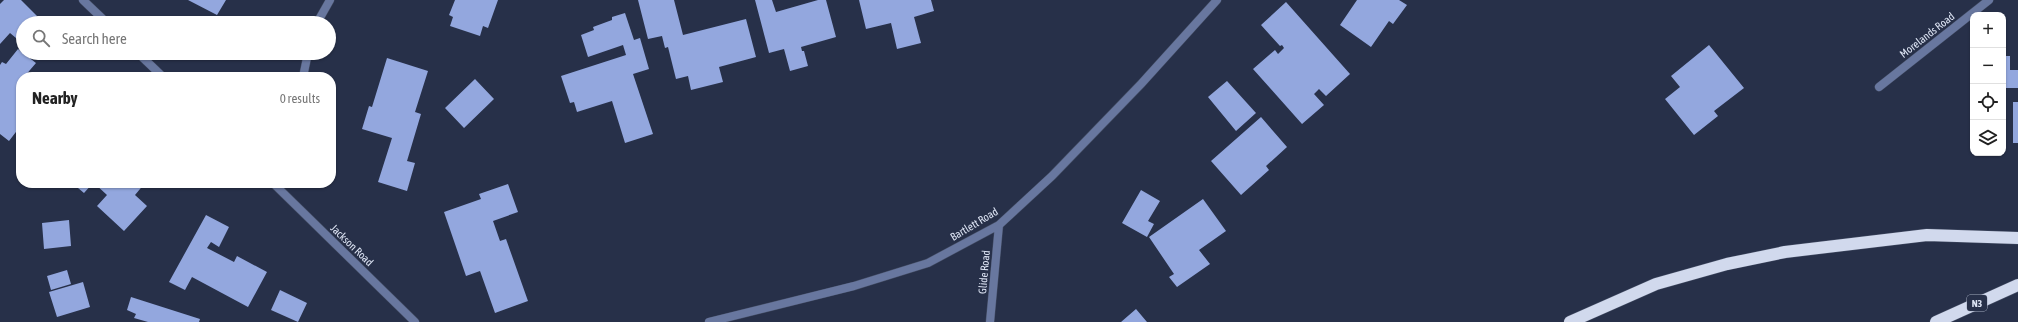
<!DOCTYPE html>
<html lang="en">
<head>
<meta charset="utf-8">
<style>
	body { margin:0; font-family:"Asap Condensed",sans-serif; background:#f6f6f6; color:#222 }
	.controls { position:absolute; right:12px; top:12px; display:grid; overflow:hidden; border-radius:8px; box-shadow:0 1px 3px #0004 }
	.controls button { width:36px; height:36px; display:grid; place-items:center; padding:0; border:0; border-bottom:1px solid #e0e0e0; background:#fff; color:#222; font:20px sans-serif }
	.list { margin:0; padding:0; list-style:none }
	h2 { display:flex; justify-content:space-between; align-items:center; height:52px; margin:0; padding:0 16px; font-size:17px }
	h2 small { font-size:13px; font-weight:400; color:#767676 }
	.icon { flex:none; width:22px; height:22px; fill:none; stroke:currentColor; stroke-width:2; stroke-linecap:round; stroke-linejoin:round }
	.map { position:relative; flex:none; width:2018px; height:322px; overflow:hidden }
	.search { position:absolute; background:#fff; box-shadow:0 1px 3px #0004; left:16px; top:16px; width:320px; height:44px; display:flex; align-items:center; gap:10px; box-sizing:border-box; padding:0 14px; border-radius:22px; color:#767676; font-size:15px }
	.panel { position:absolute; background:#fff; box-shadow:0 1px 3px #0004; left:16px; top:72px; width:320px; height:116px; border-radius:16px }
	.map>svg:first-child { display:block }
</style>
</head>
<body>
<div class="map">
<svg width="2018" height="322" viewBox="0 0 2018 322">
	<rect width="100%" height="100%" fill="#273049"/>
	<!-- building -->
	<path fill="#93a7de" d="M4 0H21L37 16 30 23H23V31L16 38 10 33 0 44V4Z
		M188 0H226L217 15Z
		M455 0H498L488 28 483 26 480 36 450 26 453 17 449 15Z
		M638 0H674L683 35 746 19 756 57 719 67 723 82 691 90 688 76 676 79 668 47 665 48 662 36 648 39Z
		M755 0H772L776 12 818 0H826L836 37 801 47 802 51H804L808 66 790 71 784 49 769 53Z
		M859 0H931L934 11 914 17 921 43 897 49 891 23 866 29Z
		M1357 0H1399L1407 5 1393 24 1389 21 1371 47 1340 25Z
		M1286 2 1350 74 1326 96 1319 89 1314 94 1324 105 1302 124 1253 69 1275 50 1278 54 1284 48 1282 45 1280 46 1261 25Z
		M625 13 634 40 640 38 649 69 633 74 653 134 625 143 612 101 577 112 574 102 570 103 561 76 626 55 623 45 588 57 581 35 594 30 593 27 612 20V17Z
		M1709 45 1744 88 1714 111 1718 116 1694 135 1665 99 1680 87 1671 76Z
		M18 49 36 63 24 77H21V129L19 128 9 141 0 134V65L2 62 6 64Z
		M2003 56H2010V70H2018V88H2003Z
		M387 58 428 71 415 112 421 114 407 161 415 163 407 191 378 182 392 138 362 129 369 106 372 107Z
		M475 79 494 99 464 128 445 108Z
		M1227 81 1256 113 1236 131 1208 97Z
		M2013 102H2018V143H2013Z
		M1261 117 1287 147 1266 166 1269 170 1241 195 1211 161Z
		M72 183H93L84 193Z
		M94 183H145L135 195 147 206 124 231 97 206 107 195Z
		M508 184 518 212 493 221 500 241 506 239 528 301 495 313 480 271 466 276 444 212 481 199 479 194Z
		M1141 190 1160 201 1148 221 1154 224 1147 237 1122 223Z
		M1203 199 1226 231 1199 250 1210 264 1177 287 1169 277 1174 274 1149 237Z
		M206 215 229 227 219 247 211 242 207 248 234 262 237 256 267 272 248 307 192 277 185 290 169 282Z
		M69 220 71 246 44 249 42 223Z
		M67 270 71 284 51 290 47 276Z
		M83 282 90 307 57 317 49 292Z
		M280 290 307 303 298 322 271 310Z
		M131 297 200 319 199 322H148L134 318 136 314 127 310Z
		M1136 309 1147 322H1121Z"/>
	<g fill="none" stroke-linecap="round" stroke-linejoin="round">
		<!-- minor casing -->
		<g stroke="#444d64" stroke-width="9">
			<path id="minor" d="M83 0 107 23
				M317 23 330 0
				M138 53 163 77
				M303 77 308 53
				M1879 87 1989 0
				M273 183 415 322
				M709 322 854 286 928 263 999 225 1052 176 1141 84 1217 0
				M990 322 999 225"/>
		</g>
		<!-- motorway casing -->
		<g stroke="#444d64" stroke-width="13">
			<path id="motorway" d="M1570 322 1656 284 1727 264 1785 252 1927 235 2018 238
				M1936 322 2018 285"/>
		</g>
		<!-- minor -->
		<use href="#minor" stroke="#68779f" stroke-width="8"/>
		<!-- motorway -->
		<use href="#motorway" stroke="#d1d9ed" stroke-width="12"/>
	</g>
	<g text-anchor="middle" stroke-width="4" stroke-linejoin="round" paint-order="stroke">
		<!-- shield labels -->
		<rect fill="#273049" stroke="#a6aec1" stroke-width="1" x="1967" y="295" width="20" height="16" rx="3"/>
		<g font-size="10" font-weight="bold" fill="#dde4f4">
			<text x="1977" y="307">N3</text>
		</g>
		<!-- street labels -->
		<g font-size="11" fill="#dde4f4" stroke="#273049">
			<text transform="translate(1927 35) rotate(-38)" y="4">Morelands Road</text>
			<text transform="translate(974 224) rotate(-31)" y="4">Bartlett Road</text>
			<text transform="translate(352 245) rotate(44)" y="4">Jackson Road</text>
			<text transform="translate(984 272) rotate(-85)" y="4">Glide Road</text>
		</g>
	</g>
</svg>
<div class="controls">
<button>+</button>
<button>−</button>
<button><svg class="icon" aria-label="locate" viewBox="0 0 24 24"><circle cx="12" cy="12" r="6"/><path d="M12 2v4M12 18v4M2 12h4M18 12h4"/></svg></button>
<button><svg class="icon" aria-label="layers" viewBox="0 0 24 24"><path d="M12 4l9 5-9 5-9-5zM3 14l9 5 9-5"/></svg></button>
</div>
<div class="search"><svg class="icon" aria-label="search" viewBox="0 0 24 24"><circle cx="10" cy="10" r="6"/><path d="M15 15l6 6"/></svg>Search here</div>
<section class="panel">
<h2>Nearby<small>0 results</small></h2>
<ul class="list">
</ul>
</section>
</div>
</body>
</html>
